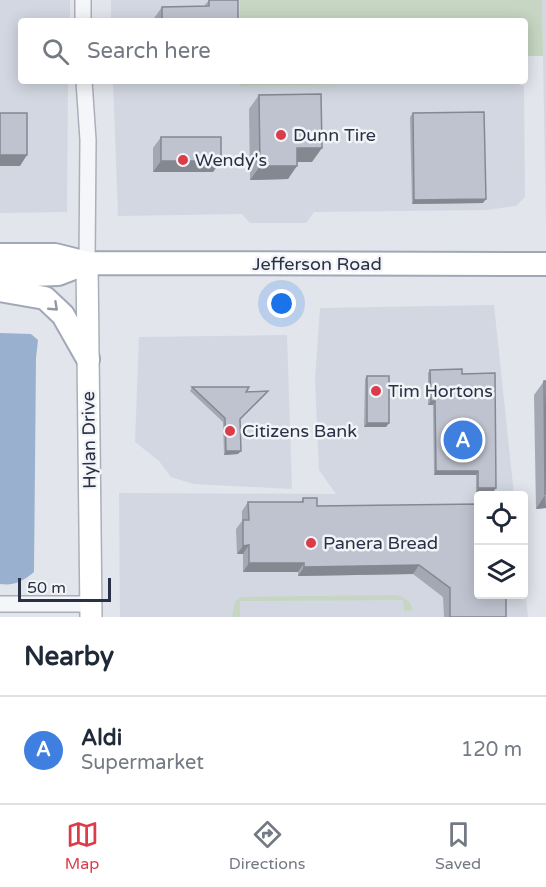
<!DOCTYPE html>
<html lang="en">
<head>
<meta charset="utf-8">
<style>
	body { margin:0; font-family:"Varela Round",sans-serif; background:#f2f2f3; color:#1f2937 }
	.controls { position:absolute; right:18px; bottom:18px; display:grid; overflow:hidden; border-radius:6px; box-shadow:0 3px 15px #0003 }
	.controls button { width:54px; height:54px; display:grid; place-items:center; padding:0; border:0; border-bottom:2px solid #e0e1e3; background:#fff; color:#1f2937; font:30px sans-serif }
	.scale { position:absolute; left:18px; bottom:15px; width:93px; box-sizing:border-box; padding-left:6px; border:3px solid #283145; border-top:0; font-size:16px; line-height:21px; white-space:nowrap; color:#283145; -webkit-text-stroke:4px #f2f4f8; paint-order:stroke }
	.you { position:absolute; left:282px; top:304px; width:21px; height:21px; margin:-15px; border:4px solid #fff; border-radius:50%; background:#1a73e8; box-shadow:0 0 0 9px #1a73e833 }
	.badge { display:grid; place-items:center; width:39px; height:39px; border-radius:50%; background:#db3c49; color:#fff; font-size:20px; font-weight:700 }
	.pin { position:absolute; translate:-50% -50%; border:3px solid #fff; box-shadow:0 2px 6px #0006 }
	.list { margin:0; padding:0; list-style:none }
	h2 { display:flex; justify-content:space-between; align-items:center; height:78px; margin:0; padding:0 24px; font-size:26px }
	h2 small { font-size:20px; font-weight:400; color:#747a83 }
	.list li { display:grid; grid-template-columns:39px 1fr auto; gap:18px; align-items:center; box-sizing:border-box; height:108px; padding:0 24px; border-top:2px solid #e0e1e3 }
	.list b { display:block; font-size:22px; white-space:nowrap }
	.list p { margin:0; font-size:20px; white-space:nowrap; color:#747a83 }
	.list em { font-size:20px; font-style:normal; color:#747a83 }
	.icon { flex:none; width:33px; height:33px; fill:none; stroke:currentColor; stroke-width:2; stroke-linecap:round; stroke-linejoin:round }
	.map { position:relative; flex:none; width:546px; height:617px; overflow:hidden }
	.search { position:absolute; background:#fff; box-shadow:0 3px 15px #0003; left:18px; right:18px; top:18px; height:66px; display:flex; align-items:center; gap:15px; box-sizing:border-box; padding:0 21px; border-radius:6px; color:#747a83; font-size:22px }
	.sheet { height:186px; background:#fff }
	nav { display:flex; justify-content:space-around; align-items:center; box-sizing:border-box; height:84px; border-top:2px solid #e0e1e3; background:#fff; font-size:16px; color:#747a83 }
	nav a { display:grid; justify-items:center; gap:3px }
	nav .on { color:#db3c49 }
	.map>svg:first-child { display:block }
</style>
</head>
<body>
<div class="map">
<svg width="546" height="617" viewBox="0 0 546 617">
	<rect width="100%" height="100%" fill="#e2e5eb"/>
	<!-- built -->
	<path fill="#d3d7e1" d="M0 0H70V21H21V81H68L67 212 0 213Z
		M111 0H240V21H111Z
		M542 0H546V225L543 56Z
		M113 81H240V86L373 84 395 81H511L524 86 525 197 516 206 487 210 314 212 306 223H250L242 214 118 216Z
		M494 305 514 495 478 496V594H524V580L528 617H120L119 493 336 494 319 470 315 380 320 308Z
		M287 335 292 489 193 484 171 477 159 461 135 442 139 337Z"/>
	<!-- green -->
	<path fill="#c6d6c2" d="M240 0H542L543 56H525V21H240Z
		M240 81H395L373 84 240 86Z
		M396 595C404 597 410 601 413 609L411 611H404L403 600 240 601V617H232L235 601 242 597Z"/>
	<!-- water -->
	<path fill="#99b0ce" d="M0 333 31 334 38 340 36 358 34 572C23 581 15 586 0 584Z"/>
	<g fill="none" stroke-linecap="round" stroke-linejoin="round">
		<!-- street casing -->
		<g stroke="#aaafb9" stroke-width="18">
			<path id="street" d="M83 21V0
				M84 81 88 140 87 263
				M0 604H91"/>
		</g>
		<!-- secondary casing -->
		<g stroke="#aaafb9" stroke-width="24">
			<path id="secondary" d="M87 263 91 617"/>
		</g>
		<!-- primary casing -->
		<g stroke="#a0a8b8" stroke-width="26">
			<path id="primary" d="M0 255H55L87 263 546 264
				M0 276 58 274 87 263
				M0 290 45 298 63 315 88 359"/>
		</g>
		<!-- street -->
		<use href="#street" stroke="#f5f6f9" stroke-width="15"/>
		<!-- secondary -->
		<use href="#secondary" stroke="#fff" stroke-width="21"/>
		<!-- primary -->
		<use href="#primary" stroke="#fff" stroke-width="22"/>
	</g>
	<!-- wall -->
	<path fill="#a3a8b2" d="M209 0 238 21H152L162 7 204 6Z
		M259 95 312 162H297L288 179 250 180 249 109Z
		M413 113 483 203 412 204 410 117Z
		M161 137 221 161 213 172H153V148Z
		M430 370 462 374 494 491 476 492V475H434L433 405H428V373Z
		M367 376 389 423 386 427H364L365 379Z
		M544 381H546V508L536 509 534 395Z
		M192 387 246 392 265 395 240 420 238 454 224 455 223 422 190 391Z
		M303 498 317 506 478 504 506 617H444L443 597 413 574 298 576V572H243V554H237L236 529 242 521V511L248 502H301Z"/>
	<!-- shaded-wall -->
	<path fill="#858891" d="M297 148H322L312 162H287Z
		M0 155H27L20 166H0Z
		M161 161H221L213 172H153Z
		M260 166H297L288 179 250 180Z
		M486 199 483 203 412 204 414 200Z
		M431 401H435L433 405H428Z
		M367 423H389L386 427H364Z
		M226 451H241L238 454 224 455Z
		M436 471H478L476 475H434Z
		M478 488H496L494 491 476 492Z
		M545 495 546 508 536 509Z
		M249 545 243 554H237L243 546Z
		M249 563H304L298 572H243Z
		M419 565 413 574 298 576 304 567Z"/>
	<!-- building -->
	<path fill="#bec3cf" stroke="#858891" stroke-width="1.5" d="M209 0H238V21H162V7L209 6Z
		M321 94 322 148H297V166H260L259 95Z
		M484 112 486 199 414 200 413 113Z
		M0 113H27V155H0Z
		M161 137H221V161H161Z
		M462 369V374L495 373 496 488H478V471H436L435 401H431L430 370Z
		M367 376H389V423H367Z
		M544 381H546L545 495Z
		M192 387H249L246 392 268 391 240 419 241 451H226L225 418Z
		M303 498H317V506L478 504V594H506V617H450V588L419 565 304 567V563H249V545L243 546V520H249L248 502H303Z"/>
	<!-- one-way arrows -->
	<defs><path id="oneway-chevron" d="M-2-3.5L2.5 0L-2 3.5" fill="none" stroke-width="1.6" stroke-linecap="round" stroke-linejoin="round" transform="scale(1.5)"/></defs>
	<use stroke="#9498a2" href="#oneway-chevron" transform="translate(54 307) rotate(43)"/>
	<!-- markers -->
	<g fill="#db3c49" stroke="#f2f4f8" stroke-width="2">
		<circle cx="281" cy="135" r="6"/>
		<circle cx="183" cy="160" r="6"/>
		<circle cx="376" cy="391" r="6"/>
		<circle cx="230" cy="431" r="6"/>
		<circle cx="311" cy="543" r="6"/>
	</g>
	<g text-anchor="middle" stroke-width="5" stroke-linejoin="round" paint-order="stroke">
		<!-- poi labels -->
		<g font-size="18" fill="#283145" stroke="#f2f4f8" text-anchor="start">
			<text x="293" y="141">Dunn Tire</text>
			<text x="195" y="166">Wendy's</text>
			<text x="388" y="397">Tim Hortons</text>
			<text x="242" y="437">Citizens Bank</text>
			<text x="323" y="549">Panera Bread</text>
		</g>
		<!-- street labels -->
		<g font-size="18" fill="#283145" stroke="#f2f4f8">
			<text x="317" y="270">Jefferson Road</text>
			<text transform="translate(89 440) rotate(-91)" y="6">Hylan Drive</text>
		</g>
	</g>
</svg>
<div class="controls">
<button><svg class="icon" aria-label="locate" viewBox="0 0 24 24"><circle cx="12" cy="12" r="6"/><path d="M12 2v4M12 18v4M2 12h4M18 12h4"/></svg></button>
<button><svg class="icon" aria-label="layers" viewBox="0 0 24 24"><path d="M12 4l9 5-9 5-9-5zM3 14l9 5 9-5"/></svg></button>
</div>
<div class="scale">50 m</div>
<div class="you"></div>
<div class="pin badge" style="left:463px;top:440px;background:#3f7fe0">A</div>
<div class="search"><svg class="icon" aria-label="search" viewBox="0 0 24 24"><circle cx="10" cy="10" r="6"/><path d="M15 15l6 6"/></svg>Search here</div>
</div>
<section class="sheet">
<h2>Nearby<small></small></h2>
<ul class="list">
<li><span class="badge" style="background:#3f7fe0">A</span><div><b>Aldi</b><p>Supermarket</p></div><em>120 m</em></li>
</ul>
</section>
<nav>
<a class="on"><svg class="icon" aria-label="map" viewBox="0 0 24 24"><path d="M3 6l6-2 6 2 6-2v14l-6 2-6-2-6 2zM9 4v14M15 6v14"/></svg>Map</a>
<a><svg class="icon" aria-label="directions" viewBox="0 0 24 24"><path d="M12 3l9 9-9 9-9-9zM9 14v-3h6M13 9l2 2-2 2"/></svg>Directions</a>
<a><svg class="icon" aria-label="saved" viewBox="0 0 24 24"><path d="M7 4h10v16l-5-4-5 4z"/></svg>Saved</a>
</nav>
</body>
</html>
